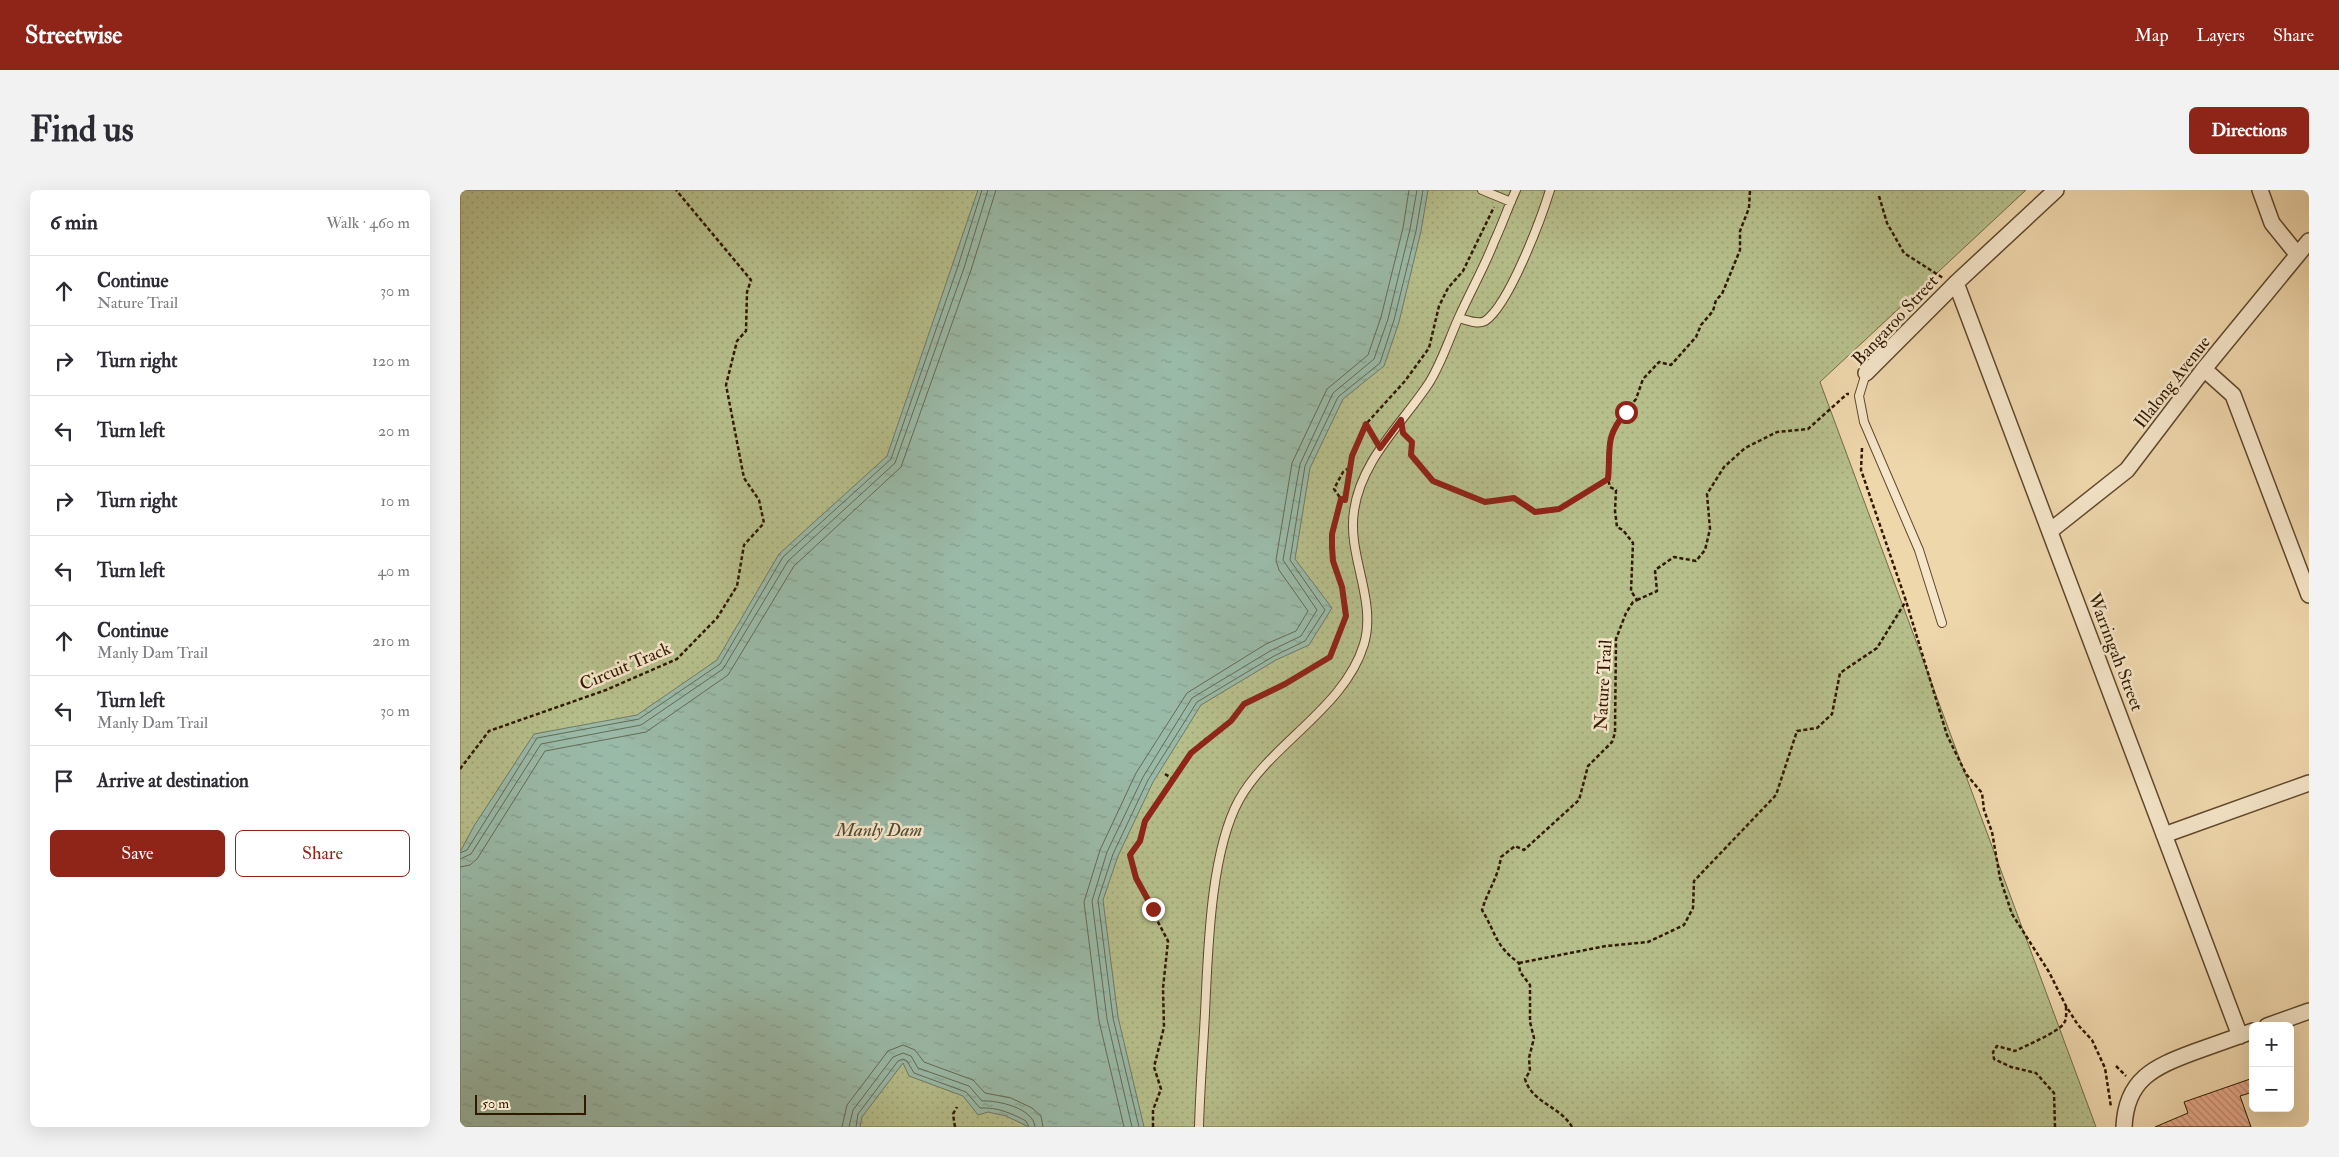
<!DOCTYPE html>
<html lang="en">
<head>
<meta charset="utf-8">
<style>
	body { margin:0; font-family:"IM FELL Double Pica",serif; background:#f2f2f3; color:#2b2b33 }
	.controls { position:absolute; right:15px; bottom:15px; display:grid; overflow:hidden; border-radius:8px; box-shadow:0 5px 20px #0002 }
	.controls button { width:45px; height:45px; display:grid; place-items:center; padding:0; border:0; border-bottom:1px solid #e1e1e2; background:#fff; color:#2b2b33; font:25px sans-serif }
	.scale { position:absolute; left:15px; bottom:12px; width:111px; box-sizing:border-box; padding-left:5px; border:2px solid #311900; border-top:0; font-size:14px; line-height:18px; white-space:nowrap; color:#311900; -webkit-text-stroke:4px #f5e5c9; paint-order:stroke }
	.stop { position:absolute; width:15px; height:15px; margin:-11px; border:4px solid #8f2418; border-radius:50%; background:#fff }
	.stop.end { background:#8f2418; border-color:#fff; box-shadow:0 1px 5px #0008 }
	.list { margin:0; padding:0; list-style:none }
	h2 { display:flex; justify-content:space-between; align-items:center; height:65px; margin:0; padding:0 20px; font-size:21px }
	h2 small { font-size:16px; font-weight:400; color:#7c7c81 }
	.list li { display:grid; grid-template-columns:32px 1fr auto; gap:15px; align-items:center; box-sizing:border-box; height:70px; padding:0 20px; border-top:1px solid #e1e1e2 }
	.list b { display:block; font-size:19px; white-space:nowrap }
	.list p { margin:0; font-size:16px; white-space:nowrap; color:#7c7c81 }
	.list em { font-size:16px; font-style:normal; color:#7c7c81 }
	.actions { display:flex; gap:10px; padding:15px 20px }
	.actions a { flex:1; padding:11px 0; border:1px solid #8f2418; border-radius:8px; text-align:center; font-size:18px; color:#8f2418 }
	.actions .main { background:#8f2418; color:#fff }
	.icon { flex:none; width:28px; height:28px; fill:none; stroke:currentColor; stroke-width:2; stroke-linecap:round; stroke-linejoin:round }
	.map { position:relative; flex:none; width:1849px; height:937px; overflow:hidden; border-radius:8px }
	header { display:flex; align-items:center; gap:30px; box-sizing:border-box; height:70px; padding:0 25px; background:#8f2418; color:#fff }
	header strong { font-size:24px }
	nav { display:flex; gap:28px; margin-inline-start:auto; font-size:18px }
	.intro { display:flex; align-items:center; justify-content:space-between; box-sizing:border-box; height:120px; padding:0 30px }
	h1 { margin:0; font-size:35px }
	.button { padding:12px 22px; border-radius:8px; background:#8f2418; color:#fff; font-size:18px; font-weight:700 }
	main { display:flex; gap:30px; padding:0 30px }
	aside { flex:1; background:#fff; border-radius:8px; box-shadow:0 5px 20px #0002 }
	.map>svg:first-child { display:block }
</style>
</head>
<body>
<header>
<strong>Streetwise</strong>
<nav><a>Map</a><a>Layers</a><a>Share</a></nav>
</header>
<div class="intro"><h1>Find us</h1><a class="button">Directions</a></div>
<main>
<aside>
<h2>6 min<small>Walk · 460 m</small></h2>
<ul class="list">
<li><svg class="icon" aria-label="ahead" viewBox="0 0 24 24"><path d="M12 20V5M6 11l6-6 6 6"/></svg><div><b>Continue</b><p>Nature Trail</p></div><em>30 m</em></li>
<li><svg class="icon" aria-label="right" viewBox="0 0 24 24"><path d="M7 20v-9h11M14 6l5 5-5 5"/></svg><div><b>Turn right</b></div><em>120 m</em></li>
<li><svg class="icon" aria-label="left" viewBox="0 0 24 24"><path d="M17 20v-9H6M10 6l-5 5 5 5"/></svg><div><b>Turn left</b></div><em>20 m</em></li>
<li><svg class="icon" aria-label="right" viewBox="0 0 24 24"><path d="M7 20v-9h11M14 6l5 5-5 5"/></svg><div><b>Turn right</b></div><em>10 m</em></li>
<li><svg class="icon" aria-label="left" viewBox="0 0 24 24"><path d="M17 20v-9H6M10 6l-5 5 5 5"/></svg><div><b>Turn left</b></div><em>40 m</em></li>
<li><svg class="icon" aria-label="ahead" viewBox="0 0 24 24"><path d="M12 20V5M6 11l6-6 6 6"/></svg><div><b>Continue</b><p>Manly Dam Trail</p></div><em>210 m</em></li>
<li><svg class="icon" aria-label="left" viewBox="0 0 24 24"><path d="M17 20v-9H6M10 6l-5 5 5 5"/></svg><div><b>Turn left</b><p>Manly Dam Trail</p></div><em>30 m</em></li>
<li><svg class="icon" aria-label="arrive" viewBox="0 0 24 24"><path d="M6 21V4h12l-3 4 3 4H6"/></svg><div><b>Arrive at destination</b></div></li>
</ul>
<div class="actions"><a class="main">Save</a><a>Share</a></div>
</aside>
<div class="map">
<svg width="1849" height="937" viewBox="0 0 1849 937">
	<defs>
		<pattern id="park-dots" width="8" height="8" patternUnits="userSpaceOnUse" patternTransform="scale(1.25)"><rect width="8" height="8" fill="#b6bf8b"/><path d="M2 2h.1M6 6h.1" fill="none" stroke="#9da476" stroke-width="1.8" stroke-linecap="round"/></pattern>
		<pattern id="water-ripples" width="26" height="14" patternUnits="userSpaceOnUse" patternTransform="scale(1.25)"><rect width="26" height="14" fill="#9abaa8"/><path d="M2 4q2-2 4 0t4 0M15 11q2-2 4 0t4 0" fill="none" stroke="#859f8f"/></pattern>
		<pattern id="building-back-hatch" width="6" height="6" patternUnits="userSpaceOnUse" patternTransform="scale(1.25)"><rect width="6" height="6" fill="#e6aa8a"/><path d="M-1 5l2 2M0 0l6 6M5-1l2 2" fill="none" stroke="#bb8a6e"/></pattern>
	</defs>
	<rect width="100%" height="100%" fill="#efd7ac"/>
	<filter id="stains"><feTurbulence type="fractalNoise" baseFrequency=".004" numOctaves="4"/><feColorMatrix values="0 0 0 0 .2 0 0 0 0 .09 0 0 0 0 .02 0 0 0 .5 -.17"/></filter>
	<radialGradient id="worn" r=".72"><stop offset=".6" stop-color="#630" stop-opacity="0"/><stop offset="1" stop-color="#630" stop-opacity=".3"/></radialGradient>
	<!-- park -->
	<path fill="url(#park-dots)" stroke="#746c46" d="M0 0H1566L1360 192 1636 937H0Z"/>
	<!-- water -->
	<path fill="url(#water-ripples)" stroke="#707a65" d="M518 0H968L961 41 939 132 924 176 883 209 850 278 835 369 872 418 849 455 816 470 741 515 693 592 658 666 643 710 658 827 684 937H569L546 926 528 922 518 925 503 906 449 886 443 873 402 927 400 937H0V662L14 636 74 544 177 525 257 470 319 364 427 266Z"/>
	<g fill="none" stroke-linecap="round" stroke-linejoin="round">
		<!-- shore -->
		<path stroke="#666a54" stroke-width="1" d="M0 663 7 660 77 548 179 529 260 474 323 367 431 269 498 76 522 0
			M0 669 11 664 81 554 181 535 263 479 328 371 435 273 504 78 528 0
			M0 677 10 675 17 669 85 561 186 542 268 485 334 376 441 277 511 80 536 0
			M382 937 387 915 428 861 443 855 455 860 464 872 513 890 525 903 551 908 572 918 581 926 583 937
			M389 937 393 920 433 867 443 863 451 866 458 878 509 896 522 911C537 910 574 918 575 937
			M396 937 398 924 438 871 443 869 447 871 454 883 506 902 520 918C537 917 551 923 566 931L569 937
			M664 937 639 831 624 712 640 660 676 583 727 503 806 454 836 441 848 421 819 380 816 370 832 273 867 199 908 165 921 127 943 38 949 0
			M672 937 647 829 632 711 647 662 683 587 732 508 810 461 841 446 857 420 823 370 840 274 873 203 914 169 928 129 950 39 957 0
			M679 937 653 828 638 710 653 664 688 590 737 512 814 466 845 451 865 420 830 370 845 276 878 207 920 173 934 130 956 41 963 0"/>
	</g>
	<!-- building -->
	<path fill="url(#building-back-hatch)" stroke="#311900" d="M1793 888V902L1780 906 1791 937H1695L1728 923 1724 912Z"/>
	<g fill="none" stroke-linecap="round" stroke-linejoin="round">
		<!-- lane casing -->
		<g stroke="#60482b" stroke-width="10">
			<path id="lane" d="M1022 0 1051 12
				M999 128C1007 130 1017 135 1025 131 1049 115 1081 29 1090 0
				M1406 183 1399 206 1404 232 1459 360 1482 433
				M739 937C740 899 743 861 745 823 748 762 750 663 779 610 810 554 885 518 904 454 917 410 887 365 894 321 901 270 942 234 969 193 982 172 989 149 999 127 1010 102 1024 78 1034 52 1042 35 1048 17 1056 0"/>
		</g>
		<!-- street casing -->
		<g stroke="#60482b" stroke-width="18">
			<path id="street" d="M1800 0 1812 33 1837 64
				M1496 93 1780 846
				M1744 179 1773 205 1849 405
				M1406 183 1496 93 1596 0
				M1590 341 1667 280 1744 179 1849 51
				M1704 645 1849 593
				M1807 836 1849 821
				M1664 937C1666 889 1694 877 1734 862 1754 855 1773 848 1793 841"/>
		</g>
		<!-- path -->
		<path stroke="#311900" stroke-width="2.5" stroke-dasharray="4 2.5" stroke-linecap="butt" d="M1419 6 1427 33 1444 63 1483 88
			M944 244 952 251 951 265 973 291 1025 312 1054 308 1075 322 1099 319 1148 289
			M915 249 906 234 945 191 969 158 979 116 988 98 1003 81 1034 17
			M1402 258 1401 280 1446 411 1487 545 1506 584 1522 603 1524 620 1532 642 1540 688 1552 724 1589 782 1606 816 1618 835 1632 850 1645 878 1651 917
			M887 297 892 267 906 234
			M885 310 881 309 874 299 883 282 890 277
			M1177 410 1197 401 1195 380 1214 367 1236 371 1245 360 1250 339 1247 304 1264 277 1285 258 1317 242 1348 239 1387 204H1389
			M0 579 29 541 146 500 217 469 257 428 277 396 284 355 304 333 299 310 284 288 266 195 277 151 286 141 287 102 291 90 216 0
			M705 584 713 589
			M1059 773 1146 756 1188 752 1224 735 1233 718 1234 691 1316 605 1337 541 1357 538 1372 524 1380 483 1417 458 1446 411
			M1656 876 1666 886
			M495 937 493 924 497 917
			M693 937V920L701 899 694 877 704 837 703 798 708 751 675 688 671 665 680 651 685 631 731 563 743 551 771 531 784 514 825 494 870 467 886 426 882 397 873 371 872 357V344L881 309
			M1112 937C1100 916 1072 913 1065 889L1070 881 1069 868 1074 848 1070 832V795L1060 782 1059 773C1035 756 1036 743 1022 720 1028 700 1038 688 1041 667L1055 656 1064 660 1119 610 1128 576 1152 552 1155 543 1156 449 1166 423 1173 412 1177 410 1171 401 1173 353 1163 340 1157 337 1155 321 1156 300 1150 297 1148 289 1149 250 1155 235 1176 209 1183 189 1199 172 1211 175 1236 147 1241 135 1253 121 1256 110 1262 104 1280 60V41L1289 18 1290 0
			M1595 937 1594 903 1576 883 1551 877 1534 869 1533 862 1537 856 1555 861C1567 855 1599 842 1604 833 1607 829 1606 822 1606 817"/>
		<!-- lane -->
		<use href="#lane" stroke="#f5e5c9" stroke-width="8"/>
		<!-- street -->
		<use href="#street" stroke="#f5e5c9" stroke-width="15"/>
	</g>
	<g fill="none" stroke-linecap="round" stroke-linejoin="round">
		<!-- route -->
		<path stroke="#8f2418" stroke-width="6" d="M693 719 676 688 670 665 680 651 685 631 731 563 771 531 784 514 825 494 870 467 886 426 882 397 873 371 872 357V344L881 309 885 310 892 266 906 234 920 258 941 230 943 243 952 252 951 265 973 291 1025 312 1054 308 1075 322 1099 319 1148 289C1151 258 1144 248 1166 222"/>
	</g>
	<g text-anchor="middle" stroke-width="5" stroke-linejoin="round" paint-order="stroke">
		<!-- street labels -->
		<g font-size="18" fill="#311900" stroke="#f5e5c9">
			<text transform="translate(1435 130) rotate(-47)" y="6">Bangaroo Street</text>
			<text transform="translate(1712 192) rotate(-52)" y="6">Illalong Avenue</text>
			<text transform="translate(1656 462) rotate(69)" y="6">Warringah Street</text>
			<text transform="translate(165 476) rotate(-23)" y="6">Circuit Track</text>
			<text transform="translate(1143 495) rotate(-87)" y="6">Nature Trail</text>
		</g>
		<!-- water labels -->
		<g font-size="19" font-style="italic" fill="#504932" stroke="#f5e5c9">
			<text x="419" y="646">Manly Dam</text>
		</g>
	</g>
	<rect width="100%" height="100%" filter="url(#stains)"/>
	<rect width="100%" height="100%" fill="url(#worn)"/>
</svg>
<div class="controls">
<button>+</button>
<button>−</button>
</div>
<div class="scale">50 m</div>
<div class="stop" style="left:1166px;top:222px"></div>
<div class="stop end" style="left:693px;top:719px"></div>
</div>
</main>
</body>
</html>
